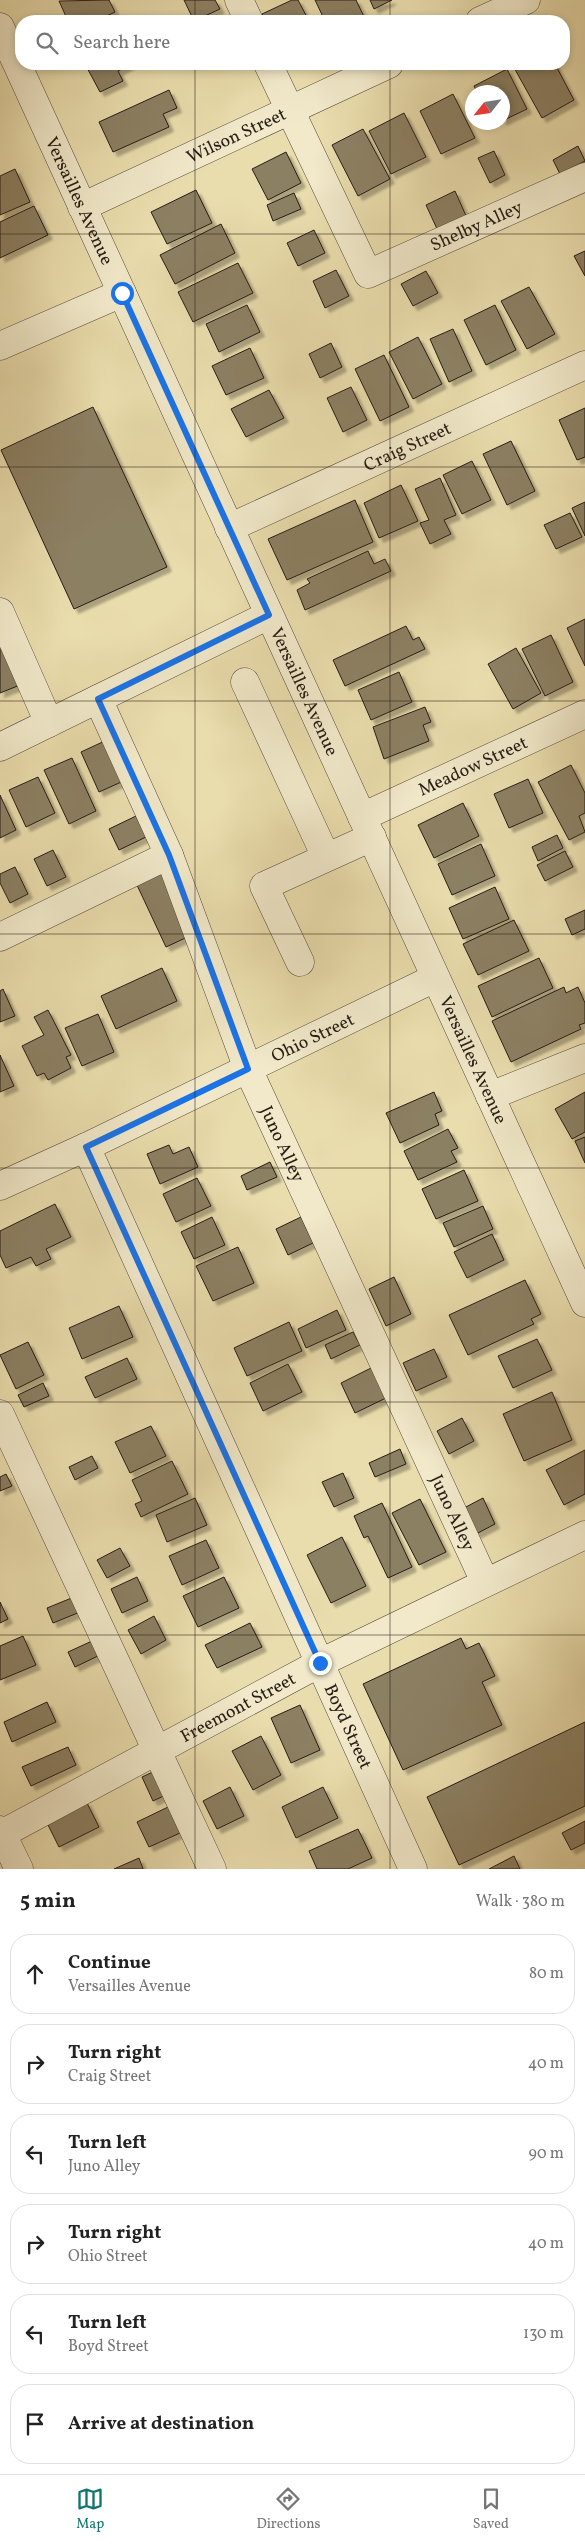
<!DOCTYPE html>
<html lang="en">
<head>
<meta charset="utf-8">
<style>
	body { margin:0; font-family:Vollkorn,serif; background:#f6f6f6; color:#222 }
	.compass { position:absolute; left:465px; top:85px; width:45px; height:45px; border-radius:50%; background:#fff; box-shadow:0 2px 8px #0003; rotate:240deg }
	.stop { position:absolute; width:15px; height:15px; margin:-11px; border:4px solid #1a73e8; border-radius:50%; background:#fff }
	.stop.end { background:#1a73e8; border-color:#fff; box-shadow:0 1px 5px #0008 }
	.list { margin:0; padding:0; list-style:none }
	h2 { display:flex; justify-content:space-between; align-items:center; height:65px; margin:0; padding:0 20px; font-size:21px }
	h2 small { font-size:16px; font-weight:400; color:#767676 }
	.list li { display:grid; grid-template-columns:32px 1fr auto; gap:15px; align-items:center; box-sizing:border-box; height:80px; margin:0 10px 10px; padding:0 10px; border:1px solid #e0e0e0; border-radius:20px }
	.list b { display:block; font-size:19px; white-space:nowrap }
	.list p { margin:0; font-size:16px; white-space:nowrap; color:#767676 }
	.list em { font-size:16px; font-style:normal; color:#767676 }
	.icon { flex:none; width:28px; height:28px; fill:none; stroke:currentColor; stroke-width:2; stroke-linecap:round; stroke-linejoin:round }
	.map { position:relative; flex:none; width:585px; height:1869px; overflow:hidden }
	.search { position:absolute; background:#fff; box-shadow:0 2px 8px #0003; left:15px; right:15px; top:15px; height:55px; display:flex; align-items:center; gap:12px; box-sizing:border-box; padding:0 18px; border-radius:20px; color:#767676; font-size:19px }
	.sheet { height:605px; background:#fff }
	nav { display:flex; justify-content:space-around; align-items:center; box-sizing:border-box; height:70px; border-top:1px solid #e0e0e0; background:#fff; font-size:14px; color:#767676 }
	nav a { display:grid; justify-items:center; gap:2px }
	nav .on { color:#0f766e }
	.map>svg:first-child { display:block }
</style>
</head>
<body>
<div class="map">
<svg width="585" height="1869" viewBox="0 0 585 1869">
	<defs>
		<filter id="shadow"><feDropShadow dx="4.5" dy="4.5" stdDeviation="1" flood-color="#0004"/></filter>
	</defs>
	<rect width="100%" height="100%" fill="#eaddad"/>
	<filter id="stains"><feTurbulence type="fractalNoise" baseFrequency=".004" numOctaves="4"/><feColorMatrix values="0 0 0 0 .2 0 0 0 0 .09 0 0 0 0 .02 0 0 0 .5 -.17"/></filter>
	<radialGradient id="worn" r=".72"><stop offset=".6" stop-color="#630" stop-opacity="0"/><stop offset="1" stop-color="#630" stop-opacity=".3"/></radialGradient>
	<!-- building -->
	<path fill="#8c8064" stroke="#261c14" filter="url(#shadow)" d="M109 0 115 12 96 21H68L59 1Z
		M184 0H215L220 9 194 21Z
		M292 0H298L309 21H266L262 14Z
		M315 0H356L366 21H325Z
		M370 0H392L374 9Z
		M85 64H131L118 71 123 81 100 92Z
		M512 64H555L574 100 542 118Z
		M507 69 527 109 502 121V92H477L474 86Z
		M169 90 177 108 163 114 169 127 113 152 99 122Z
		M453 94 475 138 441 154 420 111Z
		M404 113 426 157 391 174 369 131Z
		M363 129 390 179 358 196 332 145Z
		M578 146 585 161 560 174 553 160Z
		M494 151 505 175 490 183 478 158Z
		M286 152 301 183 268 200 252 169Z
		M15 169 30 202 0 215V176Z
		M196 190 212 223 167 244 151 212Z
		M455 191 467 218 438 231 426 205Z
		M294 193 301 209 273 221 267 205Z
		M34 206 48 235 0 258V222Z
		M221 224 235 253 175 284 160 255Z
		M314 230 325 253 298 266 287 243Z
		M585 251V276L574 256Z
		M238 263 253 293 193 322 178 292Z
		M336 270 349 296 325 308 313 281Z
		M426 271 438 293 413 306 401 284Z
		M529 287 555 334 527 349 501 301Z
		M247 305 260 332 219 352 206 324Z
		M495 305 516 350 486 365 464 320Z
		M453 329 472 371 449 382 430 339Z
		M418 337 442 384 413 399 389 352Z
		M331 343 342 367 320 378 309 354Z
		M250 348 264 378 226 395 212 366Z
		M384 355 409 407 380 421 355 369Z
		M351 387 367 420 343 432 327 398Z
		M269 390 284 418 246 437 231 409Z
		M93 407 167 567 74 609 1 450Z
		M585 408V457L577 460 559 420Z
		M511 441 535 491 507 505 483 454Z
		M472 461 491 500 462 514 443 475Z
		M440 478 456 515 444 520 451 534 430 544 420 523 429 520 415 489Z
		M401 485 418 521 379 538 364 503Z
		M355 500 373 542 287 580 268 539Z
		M585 502V536L572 508Z
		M570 513 582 537 556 549 544 525Z
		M368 551 374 564 385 559 391 571 305 610 297 590 310 583 307 579Z
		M585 619V666L567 628Z
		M406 626 413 640 419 637 425 649 345 686 333 660Z
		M551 635 573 682 545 696 522 649Z
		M0 637 20 685 0 693Z
		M516 648 541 693 513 709 488 664Z
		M399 672 412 702 371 720 358 690Z
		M425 707 431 722 423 725 429 741 384 759 373 727Z
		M109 739 128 779 99 792 81 752Z
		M72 758 96 811 69 824 44 770Z
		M571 765 585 793V813L579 816 585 832 569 840 538 782Z
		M38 777 55 813 26 827 9 790Z
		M528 779 543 813 509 828 494 794Z
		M0 795 16 830 0 838Z
		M463 803 479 836 434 858 418 825Z
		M136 816 146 837 119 850 109 829Z
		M557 835 563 848 538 861 532 847Z
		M481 844 495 876 452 895 438 864Z
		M53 850 66 877 47 886 34 859Z
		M565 851 573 867 545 881 537 865Z
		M15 867 28 894 10 903 0 883V874Z
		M166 869 196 933 166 947 136 883Z
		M495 887 509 919 463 939 449 908Z
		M585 910V929L572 935 565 919Z
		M514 920 529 951 478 975 463 944Z
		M539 958 553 988 492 1017 478 986Z
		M162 968 177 1001 116 1029 101 996Z
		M564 987 566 993 578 987 585 1003V1023L579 1025 581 1029 511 1062 492 1021Z
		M3 989 15 1016 0 1022V991Z
		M48 1010 71 1055 66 1057 71 1068 48 1080 44 1073 37 1076 22 1046 44 1035 34 1017Z
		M98 1014 114 1052 82 1066 65 1028Z
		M0 1055 14 1086 0 1092Z
		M434 1092 442 1111 435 1114 439 1125 400 1143 386 1113Z
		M585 1092V1132L572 1139 555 1109Z
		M448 1129 458 1148 451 1151 457 1162 418 1180 404 1151Z
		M585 1137V1163L575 1141Z
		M169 1145 173 1154 189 1147 198 1167 160 1184 147 1154Z
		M270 1162 277 1177 247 1190 241 1176Z
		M464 1170 478 1201 436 1219 422 1189Z
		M197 1178 211 1206 176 1222 163 1194Z
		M55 1204 71 1237 46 1249 51 1259 36 1266 31 1257 6 1268 0 1255V1231Z
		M483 1206 493 1229 454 1247 443 1223Z
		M212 1217 225 1245 194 1259 181 1232Z
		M301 1217 313 1243 288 1255 276 1229Z
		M492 1234 504 1260 467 1278 454 1252Z
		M238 1247 254 1283 213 1301 196 1266Z
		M394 1277 411 1314 386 1326 369 1289Z
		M525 1280 541 1314 531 1319 534 1324 468 1355 449 1315Z
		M119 1306 133 1337 82 1359 69 1328Z
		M337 1310 346 1330 306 1348 298 1329Z
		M289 1322 302 1351 247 1376 234 1348Z
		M353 1332 360 1345 331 1359 325 1345Z
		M537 1339 552 1370 513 1388 498 1356Z
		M28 1342 44 1375 16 1389 0 1355Z
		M434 1349 447 1377 416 1391 403 1363Z
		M127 1358 137 1379 95 1398 85 1377Z
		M288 1364 302 1392 263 1411 250 1383Z
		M373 1367 388 1397 355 1413 341 1383Z
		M43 1383 49 1396 24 1407 18 1395Z
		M552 1392 572 1440 524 1461 503 1414Z
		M462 1418 474 1441 449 1454 437 1431Z
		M151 1426 166 1456 130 1473 115 1442Z
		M400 1449 406 1464 375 1477 369 1463Z
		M585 1450V1494L564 1505 546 1470Z
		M92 1456 98 1468 75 1480 69 1467Z
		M172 1461 188 1494 141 1517 135 1504 142 1501 132 1480Z
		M343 1473 354 1498 334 1507 322 1482Z
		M6 1474 12 1486 0 1491V1477Z
		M195 1498 207 1525 167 1542 156 1515Z
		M483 1498 495 1524 476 1534 464 1508Z
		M420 1499 446 1552 419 1565 392 1513Z
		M382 1503 412 1567 388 1578 368 1536 364 1538 354 1516Z
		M342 1537 366 1586 331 1603 307 1555Z
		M206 1540 219 1568 182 1585 169 1556Z
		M120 1548 130 1566 107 1578 97 1560Z
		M137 1577 148 1601 122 1613 111 1589Z
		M224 1577 239 1608 198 1627 183 1596Z
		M74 1597 80 1612 53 1623 47 1608Z
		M0 1602 8 1619 0 1623Z
		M154 1616 166 1640 141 1654 128 1630Z
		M250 1623 262 1647 217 1668 205 1645Z
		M23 1636 36 1665 0 1680V1646Z
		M461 1638 466 1649 479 1643 495 1676 482 1682 502 1725 403 1770 363 1684Z
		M92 1641 100 1655 75 1667 68 1652Z
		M47 1702 56 1722 12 1742 4 1722Z
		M300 1705 320 1750 291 1763 271 1718Z
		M585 1722V1806L459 1865 427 1797Z
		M261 1736 281 1775 253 1790 232 1751Z
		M68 1747 76 1765 31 1786 22 1767Z
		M159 1769 170 1793 153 1801 142 1777Z
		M230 1787 244 1816 217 1829 203 1801Z
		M323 1787 338 1818 296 1838 282 1807Z
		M86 1801 99 1827 59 1847 46 1821Z
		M168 1807 180 1833 149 1847 137 1822Z
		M585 1821V1843L571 1850 562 1833Z
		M358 1829 372 1858 348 1869H317L309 1851Z
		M514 1856 520 1869H489Z
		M139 1858 143 1869H114Z"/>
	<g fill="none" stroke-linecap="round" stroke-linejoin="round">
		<!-- minor casing -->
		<g stroke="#574c3a" stroke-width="29">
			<g id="minor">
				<path d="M239 0 249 21"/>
				<path d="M480 21 526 0"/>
				<path id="s1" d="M0 27 585 1303"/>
				<path id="s2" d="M268 64 368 274 585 177"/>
				<path id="s3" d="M82 207 389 64"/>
				<path d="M0 346 122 293"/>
				<path id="s4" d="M229 528 585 365"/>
				<path d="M0 612 49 723"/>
				<path d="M245 682 326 857"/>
				<path id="s5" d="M98 699 169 855 248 1069 485 1582"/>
				<path d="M0 747 269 615"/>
				<path id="s6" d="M362 817 585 714"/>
				<path d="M0 937 169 855"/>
				<path d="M300 962 264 886 372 837"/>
				<path d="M490 1096 585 1058"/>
				<path id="s7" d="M86 1147 413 1869"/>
				<path id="s8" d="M0 1186 86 1147 435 978"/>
				<path d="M0 1414 212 1869"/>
				<path d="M0 1830 19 1869"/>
				<path id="s9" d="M0 1835 320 1663 585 1535"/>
			</g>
		</g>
		<!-- minor -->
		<use href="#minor" stroke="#f1e9ca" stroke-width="28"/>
	</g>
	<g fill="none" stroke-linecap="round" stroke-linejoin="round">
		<!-- route -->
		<path stroke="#1a73e8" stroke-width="6" d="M122 293 269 615 98 699 169 855 248 1069 86 1147 320 1663"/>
	</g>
	<!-- grid -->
	<path fill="none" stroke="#261c14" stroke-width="1" stroke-opacity="0.55" d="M195 0V21M390 0V21M195 64V1869M390 64V1869M0 234H585M0 467H585M0 701H585M0 934H585M0 1168H585M0 1402H585M0 1635H585"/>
	<g text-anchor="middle" stroke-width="4.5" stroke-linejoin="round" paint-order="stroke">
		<!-- street labels -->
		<g font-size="18" fill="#261c14" stroke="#f1e9ca">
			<text dy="6" stroke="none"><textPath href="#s3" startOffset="170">Wilson Street</textPath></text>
			<text dy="6" stroke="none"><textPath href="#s1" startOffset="191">Versailles Avenue</textPath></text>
			<text dy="6" stroke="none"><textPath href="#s2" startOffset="351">Shelby Alley</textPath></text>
			<text dy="6" stroke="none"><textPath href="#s4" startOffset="196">Craig Street</textPath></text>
			<text dy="6" stroke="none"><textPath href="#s1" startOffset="731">Versailles Avenue</textPath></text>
			<text dy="6" stroke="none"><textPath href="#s6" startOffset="122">Meadow Street</textPath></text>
			<text dy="6" stroke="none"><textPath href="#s8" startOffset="346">Ohio Street</textPath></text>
			<text dy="6" stroke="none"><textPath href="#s1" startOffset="1136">Versailles Avenue</textPath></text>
			<text dy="6" stroke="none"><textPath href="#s5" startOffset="482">Juno Alley</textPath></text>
			<text dy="6" stroke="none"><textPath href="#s5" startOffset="888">Juno Alley</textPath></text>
			<text dy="6" stroke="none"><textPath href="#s9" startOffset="270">Freemont Street</textPath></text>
			<text dy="6" stroke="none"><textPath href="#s7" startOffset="636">Boyd Street</textPath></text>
		</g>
	</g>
	<rect width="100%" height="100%" filter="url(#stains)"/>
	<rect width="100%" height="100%" fill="url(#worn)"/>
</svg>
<svg class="compass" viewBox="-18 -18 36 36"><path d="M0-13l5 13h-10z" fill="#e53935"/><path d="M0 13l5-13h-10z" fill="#767676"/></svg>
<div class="stop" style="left:122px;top:293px"></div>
<div class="stop end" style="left:320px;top:1663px"></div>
<div class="search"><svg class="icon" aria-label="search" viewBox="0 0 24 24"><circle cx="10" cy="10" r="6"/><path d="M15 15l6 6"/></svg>Search here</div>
</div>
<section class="sheet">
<h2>5 min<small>Walk · 380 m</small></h2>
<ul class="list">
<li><svg class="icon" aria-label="ahead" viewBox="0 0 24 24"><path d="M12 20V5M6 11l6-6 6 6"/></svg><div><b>Continue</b><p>Versailles Avenue</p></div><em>80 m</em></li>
<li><svg class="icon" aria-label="right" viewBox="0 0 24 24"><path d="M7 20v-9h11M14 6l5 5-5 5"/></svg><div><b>Turn right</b><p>Craig Street</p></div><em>40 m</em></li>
<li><svg class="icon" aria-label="left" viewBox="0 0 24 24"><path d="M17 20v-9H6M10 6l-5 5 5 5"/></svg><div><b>Turn left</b><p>Juno Alley</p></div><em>90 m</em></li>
<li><svg class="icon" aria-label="right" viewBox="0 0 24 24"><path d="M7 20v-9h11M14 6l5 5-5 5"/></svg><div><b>Turn right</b><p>Ohio Street</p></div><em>40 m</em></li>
<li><svg class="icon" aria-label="left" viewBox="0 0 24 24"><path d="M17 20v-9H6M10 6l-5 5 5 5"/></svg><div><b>Turn left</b><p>Boyd Street</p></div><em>130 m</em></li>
<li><svg class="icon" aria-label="arrive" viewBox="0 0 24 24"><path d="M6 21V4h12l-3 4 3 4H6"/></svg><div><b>Arrive at destination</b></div></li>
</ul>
</section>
<nav>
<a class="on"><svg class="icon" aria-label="map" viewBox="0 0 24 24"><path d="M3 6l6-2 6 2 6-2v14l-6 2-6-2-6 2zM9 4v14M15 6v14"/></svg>Map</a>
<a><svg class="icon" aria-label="directions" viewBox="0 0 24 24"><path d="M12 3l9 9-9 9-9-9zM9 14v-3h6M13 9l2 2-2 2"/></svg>Directions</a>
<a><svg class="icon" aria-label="saved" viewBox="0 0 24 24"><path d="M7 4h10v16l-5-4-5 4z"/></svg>Saved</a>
</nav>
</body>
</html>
